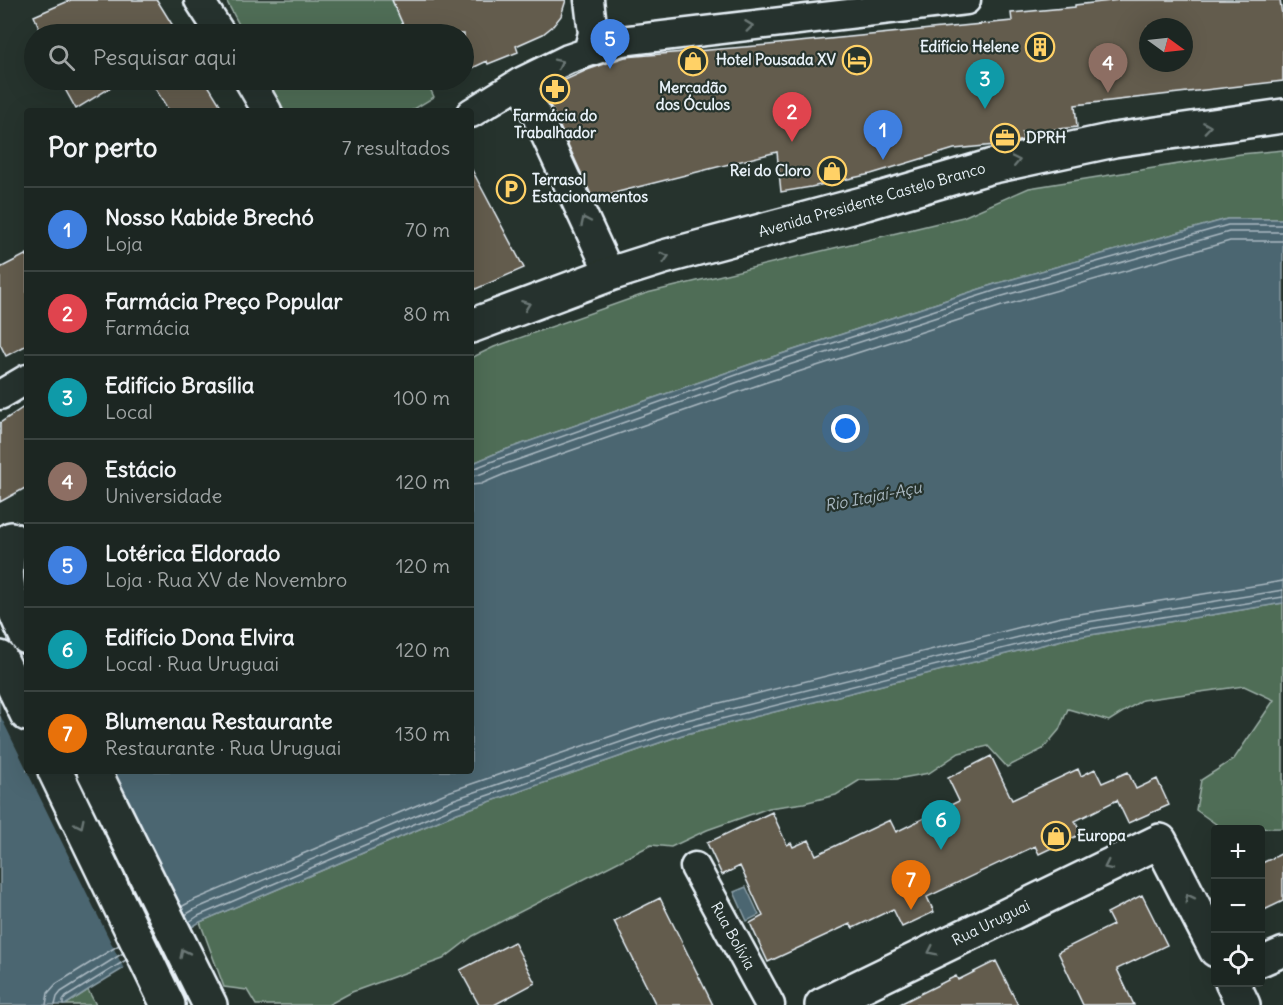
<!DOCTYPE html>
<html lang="pt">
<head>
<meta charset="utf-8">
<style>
	body { margin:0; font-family:Delius,sans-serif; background:#252e2a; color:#f1f3f6 }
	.controls { position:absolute; right:18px; bottom:18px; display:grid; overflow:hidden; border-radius:6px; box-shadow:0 6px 24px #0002 }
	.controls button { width:54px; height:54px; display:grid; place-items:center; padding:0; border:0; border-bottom:2px solid #3a4340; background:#1c2622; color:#f1f3f6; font:30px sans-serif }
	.compass { position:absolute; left:1139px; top:18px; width:54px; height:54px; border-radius:50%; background:#1c2622; box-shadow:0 6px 24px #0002; rotate:105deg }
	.you { position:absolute; left:846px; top:429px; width:21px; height:21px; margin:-15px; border:4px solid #fff; border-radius:50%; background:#1a73e8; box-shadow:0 0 0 9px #1a73e833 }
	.badge { display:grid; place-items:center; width:39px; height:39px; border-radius:50%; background:#ffd166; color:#fff; font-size:20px; font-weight:700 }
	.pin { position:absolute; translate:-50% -50px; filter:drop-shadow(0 2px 3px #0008) }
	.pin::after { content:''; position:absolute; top:32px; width:21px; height:18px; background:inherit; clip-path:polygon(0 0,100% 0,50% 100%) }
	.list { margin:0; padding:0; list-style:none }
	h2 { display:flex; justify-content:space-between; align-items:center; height:78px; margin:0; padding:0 24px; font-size:26px }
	h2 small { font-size:20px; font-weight:400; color:#a0a5a5 }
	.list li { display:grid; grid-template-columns:39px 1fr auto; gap:18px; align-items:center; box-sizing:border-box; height:84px; padding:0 24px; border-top:2px solid #3a4340 }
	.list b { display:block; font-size:22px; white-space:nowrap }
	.list p { margin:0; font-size:20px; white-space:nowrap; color:#a0a5a5 }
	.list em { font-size:20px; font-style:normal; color:#a0a5a5 }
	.icon { flex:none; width:33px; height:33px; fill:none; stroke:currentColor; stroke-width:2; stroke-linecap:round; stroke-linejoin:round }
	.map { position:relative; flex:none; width:1283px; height:1005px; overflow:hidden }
	.search { position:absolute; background:#1c2622; box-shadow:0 6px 24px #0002; left:24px; top:24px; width:450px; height:66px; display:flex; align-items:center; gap:15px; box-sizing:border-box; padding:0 21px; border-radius:33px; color:#a0a5a5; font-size:22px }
	.panel { position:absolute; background:#1c2622; box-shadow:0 6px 24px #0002; left:24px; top:108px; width:450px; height:666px; border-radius:6px }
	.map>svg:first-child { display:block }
</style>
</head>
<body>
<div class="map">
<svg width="1283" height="1005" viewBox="0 0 1283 1005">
	<rect width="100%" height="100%" fill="#26332d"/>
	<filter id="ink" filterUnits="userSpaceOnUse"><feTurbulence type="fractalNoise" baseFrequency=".0167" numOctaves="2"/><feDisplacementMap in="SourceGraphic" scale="12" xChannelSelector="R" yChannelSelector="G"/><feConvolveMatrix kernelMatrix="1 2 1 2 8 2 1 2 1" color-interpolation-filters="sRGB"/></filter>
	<g filter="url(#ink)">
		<!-- green -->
		<path fill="#506d56" stroke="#9cafa7" stroke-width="1.5" d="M226 0H392L407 34H244Z
			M268 80H426L434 97 411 111H284Z
			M1283 150V219H1227L995 284 757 362 499 452 471 464V358L494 347 647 293 963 217 1029 188 1241 154Z
			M1283 603V828L1223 829 1196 810 1201 780 1234 759 1274 700 1244 686 1142 700 1109 721 1068 709 1059 730 1043 749 1007 767 988 746 959 753 929 773 897 779 860 780 836 795 804 803 769 808 707 830 671 847 651 845 473 936 443 959 352 992 328 1005H256L247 990 224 987 200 922 457 813 682 735 1066 639Z
			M88 990 96 1005H65Z"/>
		<!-- water -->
		<path fill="#4c6671" stroke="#8a9ea7" stroke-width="1.5" d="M1227 219H1283V603L1066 639 682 735 457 813 200 922 88 990 65 1005H0V681L27 664V771H471V464L499 452 757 362 995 284Z
			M746 887 759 915 747 921 734 892Z"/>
		<!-- pier -->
		<path fill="#26332d" d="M27 661V770L0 715V677Z
			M27 771H108L188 932 125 971Z"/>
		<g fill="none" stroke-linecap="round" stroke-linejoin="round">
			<!-- shore -->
			<path stroke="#aab9c2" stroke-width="1.5" d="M471 469 475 468 501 458 759 367 997 290 1228 225H1283
				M471 476 478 475 503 465 761 374 999 297 1229 232H1283
				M471 485 481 484 507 473 764 383 1002 306 1230 241H1283
				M181 907 192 901 448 792 676 714 1061 617 1283 581
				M185 915 195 909 452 800 679 722 1063 626 1283 590
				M189 922 198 916 454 807 681 729 1065 633 1283 597
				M46 1005 48 993 56 984 119 945
				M55 1005 57 997 61 992 123 953
				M63 1005V1001L66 997 126 960"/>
		</g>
		<!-- building -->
		<path fill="#645c4d" stroke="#e8f1f8" stroke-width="1.5" fill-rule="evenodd" d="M71 0H157L178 34H42L34 16Z
			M392 0H566L561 16 553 26 543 34 516 46 518 52 488 64 487 61 464 72V34H407Z
			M1120 0H1280L1283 22V81L1075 105 1077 127 1022 133 1023 140 1006 144 954 149 871 174 811 187 781 192 777 152 618 192 594 201 543 90 587 70 625 57 768 45 1012 21 1011 13 1075 7V5ZM1148 27H1184V63H1148Z
			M60 80H123L76 109Z
			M150 80H205L224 111H169Z
			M471 168 524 268 471 291Z
			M27 254V345L6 356 0 344V268Z
			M27 405V487L0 502V423Z
			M991 756 1012 800 1078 769 1081 776 1095 769 1102 783 1128 772 1136 789 1157 779 1169 805 1128 823 1117 800 1075 821 1081 834 1039 854 1035 846 927 897 934 912 902 927 893 909 853 928 850 924 768 962 750 923 763 916 740 866 722 875 707 843 772 812 787 845 791 843 793 847 809 840 816 855 890 820 896 832 959 801 948 778Z
			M1283 853V901L1260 912V864Z
			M1142 895 1167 945 1117 969 1134 1005H1083L1058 952 1113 925 1107 913Z
			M660 898 713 1005H656L614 921Z
			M514 942 535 983 494 1005H479L460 970Z
			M996 961 1018 1005H898L956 976 958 980Z"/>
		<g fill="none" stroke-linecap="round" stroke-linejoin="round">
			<!-- minor casing -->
			<g stroke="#e8f1f8" stroke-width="33">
				<path id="minor" d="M199 0 221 34
					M588 52 593 33 589 0
					M249 80 267 111
					M521 82 610 274
					M471 113 521 82 568 59 621 41 966 0
					M0 395 27 379
					M695 867 770 1005
					M1260 962 1283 952"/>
			</g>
			<!-- major casing -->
			<g stroke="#e8f1f8" stroke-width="38">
				<path id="major" d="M471 326 610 274 664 257 866 203 989 167 1114 140 1283 116
					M11 539C0 579 9 600 27 637
					M0 658 27 714
					M55 771 168 1005
					M94 771 210 1005
					M1232 982 1243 1005
					M822 1005 1160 841 1216 950"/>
			</g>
			<!-- minor -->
			<use href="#minor" stroke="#26332d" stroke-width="28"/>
			<!-- major -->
			<use href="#major" stroke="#26332d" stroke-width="33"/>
		</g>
		<!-- one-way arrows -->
		<defs><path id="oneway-chevron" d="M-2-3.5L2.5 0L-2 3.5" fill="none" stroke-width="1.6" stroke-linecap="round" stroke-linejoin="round" transform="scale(1.5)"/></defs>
		<g stroke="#6a7674">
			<use href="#oneway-chevron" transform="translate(749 26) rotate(-7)"/>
			<use href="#oneway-chevron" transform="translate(559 63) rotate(-26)"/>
			<use href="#oneway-chevron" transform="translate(1207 127) rotate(-8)"/>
			<use href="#oneway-chevron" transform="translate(1016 161) rotate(-12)"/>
			<use href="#oneway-chevron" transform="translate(585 221) rotate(-115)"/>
			<use href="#oneway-chevron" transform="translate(665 257) rotate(-16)"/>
			<use href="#oneway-chevron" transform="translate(526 305) rotate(-21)"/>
			<use href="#oneway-chevron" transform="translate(80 824) rotate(64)"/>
			<use href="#oneway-chevron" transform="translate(1108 866) rotate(154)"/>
			<use href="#oneway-chevron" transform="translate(1189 898) rotate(-117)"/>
			<use href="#oneway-chevron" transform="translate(932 951) rotate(154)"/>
			<use href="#oneway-chevron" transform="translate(184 953) rotate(-116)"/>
		</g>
	</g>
	<!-- icons -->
	<defs>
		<g id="building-ring" transform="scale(1.5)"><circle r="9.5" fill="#26332d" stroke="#ffd166" stroke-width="1.5"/><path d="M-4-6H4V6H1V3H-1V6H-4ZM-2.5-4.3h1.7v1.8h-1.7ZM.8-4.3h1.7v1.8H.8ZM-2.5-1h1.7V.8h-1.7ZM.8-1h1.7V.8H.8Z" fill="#ffd166"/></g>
		<g id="hotel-ring" transform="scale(1.5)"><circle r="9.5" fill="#26332d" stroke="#ffd166" stroke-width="1.5"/><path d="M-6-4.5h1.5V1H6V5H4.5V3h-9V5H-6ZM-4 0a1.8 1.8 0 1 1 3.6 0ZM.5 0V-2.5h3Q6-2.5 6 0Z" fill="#ffd166"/></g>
		<g id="shop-ring" transform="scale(1.5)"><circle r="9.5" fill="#26332d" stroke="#ffd166" stroke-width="1.5"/><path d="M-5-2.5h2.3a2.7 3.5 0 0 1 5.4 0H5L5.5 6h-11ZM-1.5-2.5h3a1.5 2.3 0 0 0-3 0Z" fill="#ffd166"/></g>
		<g id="pharmacy-ring" transform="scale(1.5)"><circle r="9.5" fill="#26332d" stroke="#ffd166" stroke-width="1.5"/><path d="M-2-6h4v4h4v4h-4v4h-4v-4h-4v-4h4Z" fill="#ffd166"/></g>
		<g id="office-ring" transform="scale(1.5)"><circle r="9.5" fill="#26332d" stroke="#ffd166" stroke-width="1.5"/><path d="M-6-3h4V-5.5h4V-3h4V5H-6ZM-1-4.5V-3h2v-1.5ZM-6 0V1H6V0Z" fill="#ffd166"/></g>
		<g id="parking-ring" transform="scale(1.5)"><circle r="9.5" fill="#26332d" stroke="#ffd166" stroke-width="1.5"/><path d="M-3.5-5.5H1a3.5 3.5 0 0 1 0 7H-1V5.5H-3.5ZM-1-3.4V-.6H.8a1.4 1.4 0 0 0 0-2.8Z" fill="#ffd166"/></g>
	</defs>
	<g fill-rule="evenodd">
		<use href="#building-ring" x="1040" y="47"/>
		<use href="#hotel-ring" x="857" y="60"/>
		<use href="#shop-ring" x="693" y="61"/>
		<use href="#pharmacy-ring" x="555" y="89"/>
		<use href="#office-ring" x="1005" y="138"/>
		<use href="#shop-ring" x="832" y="171"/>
		<use href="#parking-ring" x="511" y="189"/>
		<use href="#shop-ring" x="1056" y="836"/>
	</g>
	<g text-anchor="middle" stroke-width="4.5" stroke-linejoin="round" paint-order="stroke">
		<!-- poi labels -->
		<g font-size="15" font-weight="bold" fill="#e8f1f8" stroke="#26332d" text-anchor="end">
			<text x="1019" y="52">Edifício Helene</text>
			<text x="836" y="65">Hotel Pousada XV</text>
			<text x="693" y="93" text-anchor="middle">Mercadão<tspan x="693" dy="17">dos Óculos</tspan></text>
			<text x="555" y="121" text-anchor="middle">Farmácia do<tspan x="555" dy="17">Trabalhador</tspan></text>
			<text x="1026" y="143" text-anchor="start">DPRH</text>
			<text x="811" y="176">Rei do Cloro</text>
			<text x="532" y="185" text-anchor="start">Terrasol<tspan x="532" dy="17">Estacionamentos</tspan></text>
			<text x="1077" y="841" text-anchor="start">Europa</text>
		</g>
		<!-- street labels -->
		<g font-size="15" fill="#e8f1f8" stroke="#26332d">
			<text transform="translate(872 200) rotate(-16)" y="5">Avenida Presidente Castelo Branco</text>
			<text transform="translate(991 923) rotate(-26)" y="5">Rua Uruguai</text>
			<text transform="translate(733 936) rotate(61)" y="5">Rua Bolívia</text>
		</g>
		<!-- water labels -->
		<g font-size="16" font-style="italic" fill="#aab9c2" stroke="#26332d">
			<text transform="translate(873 496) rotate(-11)" y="6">Rio Itajaí-Açu</text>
		</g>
	</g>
</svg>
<div class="controls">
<button>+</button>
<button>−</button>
<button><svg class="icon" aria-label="locate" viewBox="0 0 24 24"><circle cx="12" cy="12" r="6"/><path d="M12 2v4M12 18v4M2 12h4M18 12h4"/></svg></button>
</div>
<svg class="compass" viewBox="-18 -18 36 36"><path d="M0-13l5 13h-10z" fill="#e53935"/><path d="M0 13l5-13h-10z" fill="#a0a5a5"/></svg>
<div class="you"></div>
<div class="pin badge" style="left:883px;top:160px;background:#3f7fe0">1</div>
<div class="pin badge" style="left:792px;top:142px;background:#e0444e">2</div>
<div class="pin badge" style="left:985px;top:109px;background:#0f9aa8">3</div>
<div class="pin badge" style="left:1108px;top:93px;background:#8d6e63">4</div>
<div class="pin badge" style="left:610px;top:69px;background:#3f7fe0">5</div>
<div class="pin badge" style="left:941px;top:850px;background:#0f9aa8">6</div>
<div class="pin badge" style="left:911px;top:910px;background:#e8710a">7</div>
<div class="search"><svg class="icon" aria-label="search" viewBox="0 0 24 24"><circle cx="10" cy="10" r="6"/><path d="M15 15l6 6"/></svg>Pesquisar aqui</div>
<section class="panel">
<h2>Por perto<small>7 resultados</small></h2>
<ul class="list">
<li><span class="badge" style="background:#3f7fe0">1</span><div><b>Nosso Kabide Brechó</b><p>Loja</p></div><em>70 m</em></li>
<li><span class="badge" style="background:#e0444e">2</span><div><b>Farmácia Preço Popular</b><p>Farmácia</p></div><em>80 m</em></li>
<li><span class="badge" style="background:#0f9aa8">3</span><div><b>Edifício Brasília</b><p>Local</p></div><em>100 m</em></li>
<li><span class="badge" style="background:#8d6e63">4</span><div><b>Estácio</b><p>Universidade</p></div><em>120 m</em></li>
<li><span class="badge" style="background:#3f7fe0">5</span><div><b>Lotérica Eldorado</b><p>Loja · Rua XV de Novembro</p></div><em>120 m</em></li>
<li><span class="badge" style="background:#0f9aa8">6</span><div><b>Edifício Dona Elvira</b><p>Local · Rua Uruguai</p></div><em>120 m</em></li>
<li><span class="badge" style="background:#e8710a">7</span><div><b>Blumenau Restaurante</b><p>Restaurante · Rua Uruguai</p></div><em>130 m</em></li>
</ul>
</section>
</div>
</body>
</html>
